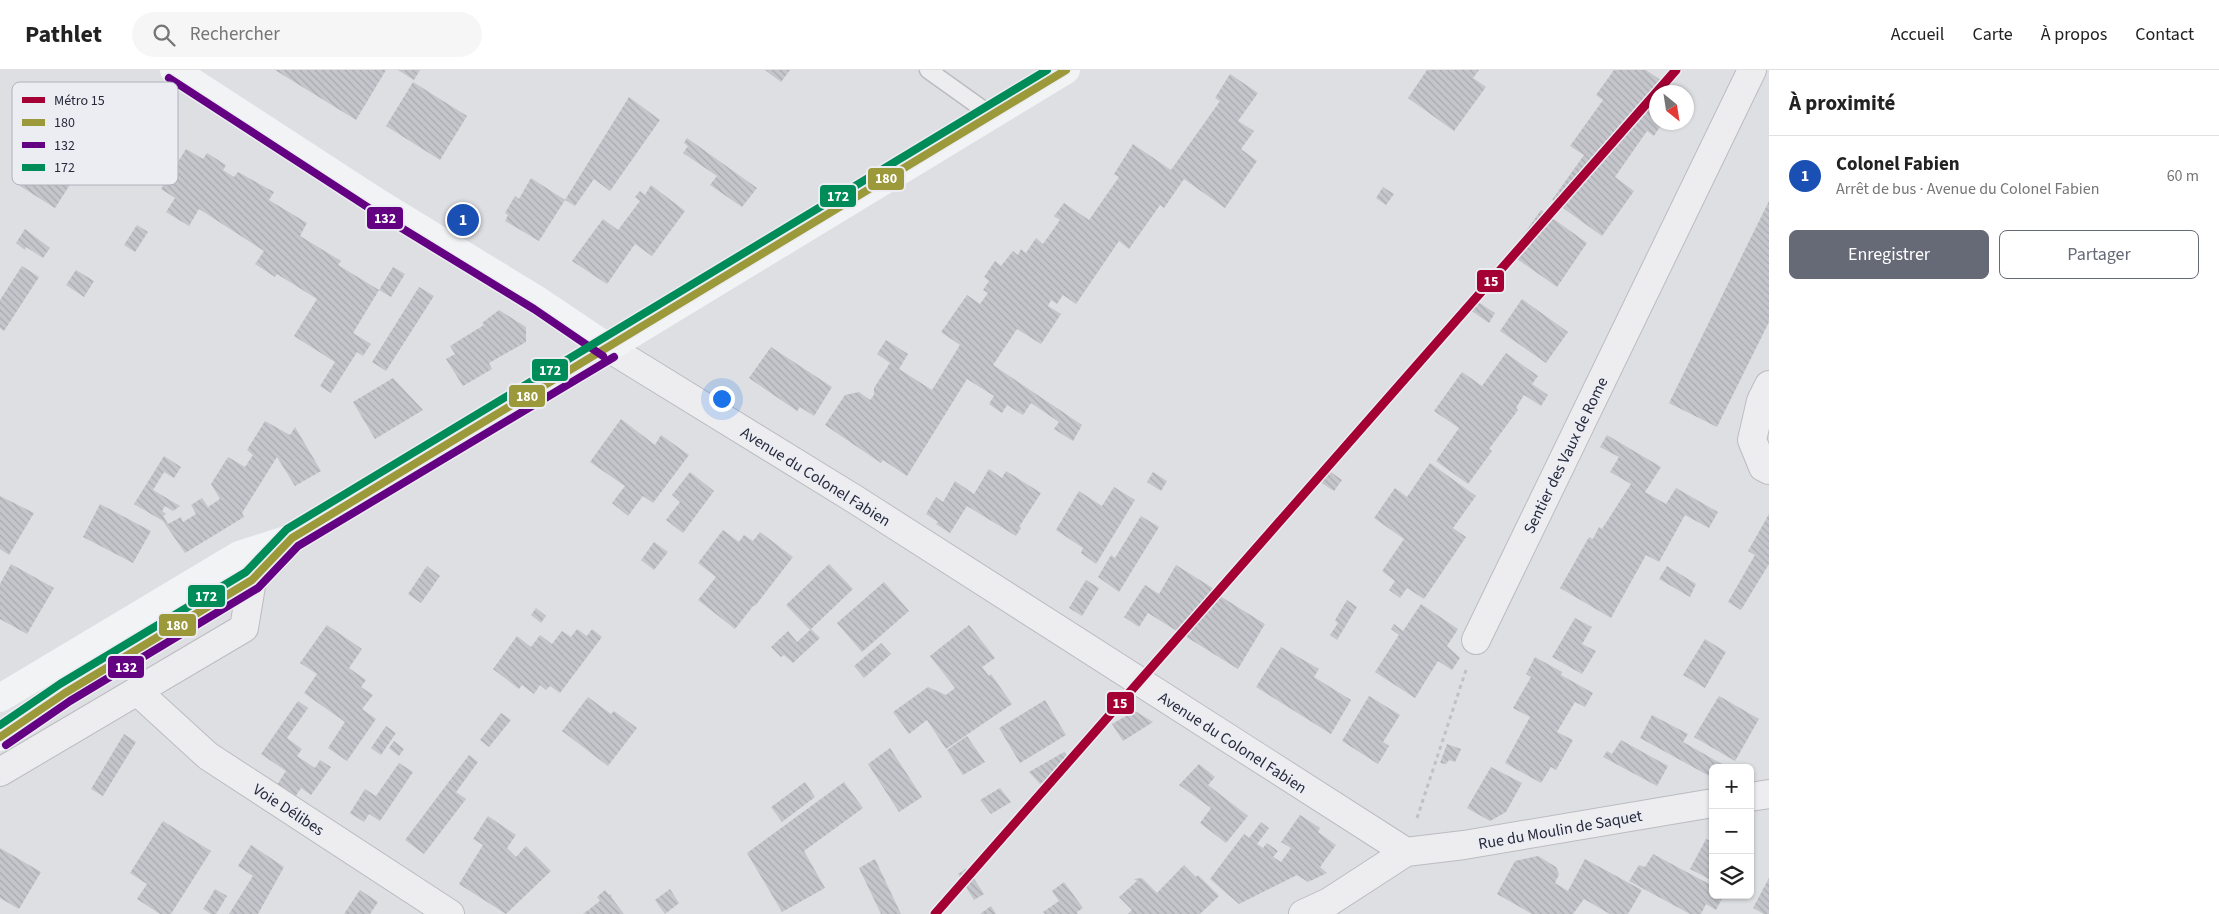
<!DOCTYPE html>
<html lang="fr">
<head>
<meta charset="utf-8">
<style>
	body { margin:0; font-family:"Source Sans 3",sans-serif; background:#f6f6f6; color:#222 }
	.controls { position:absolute; right:15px; bottom:15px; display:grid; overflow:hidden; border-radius:8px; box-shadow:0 1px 4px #0004 }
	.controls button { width:45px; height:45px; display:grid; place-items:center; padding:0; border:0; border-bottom:1px solid #e0e0e0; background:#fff; color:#222; font:25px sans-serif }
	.compass { position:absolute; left:1649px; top:15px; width:45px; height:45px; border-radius:50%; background:#fff; box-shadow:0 1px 4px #0004; rotate:150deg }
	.you { position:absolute; left:721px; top:328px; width:18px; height:18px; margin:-12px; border:4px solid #fff; border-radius:50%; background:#1a73e8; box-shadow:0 0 0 8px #1a73e833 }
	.badge { display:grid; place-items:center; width:32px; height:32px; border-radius:50%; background:#666976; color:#fff; font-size:16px; font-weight:700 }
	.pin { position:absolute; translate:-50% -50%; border:2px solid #fff; box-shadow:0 1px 5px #0006 }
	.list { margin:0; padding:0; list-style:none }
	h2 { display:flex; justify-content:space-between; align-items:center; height:65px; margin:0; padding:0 20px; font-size:21px }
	h2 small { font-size:16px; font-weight:400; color:#767676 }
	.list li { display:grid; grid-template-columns:32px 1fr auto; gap:15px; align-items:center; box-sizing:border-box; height:80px; padding:0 20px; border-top:1px solid #e0e0e0 }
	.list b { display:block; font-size:19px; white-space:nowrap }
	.list p { margin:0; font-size:16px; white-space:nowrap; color:#767676 }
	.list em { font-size:16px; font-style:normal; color:#767676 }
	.actions { display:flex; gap:10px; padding:15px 20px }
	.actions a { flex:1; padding:11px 0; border:1px solid #666976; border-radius:8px; text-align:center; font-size:18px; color:#666976 }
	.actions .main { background:#666976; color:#fff }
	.icon { flex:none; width:28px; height:28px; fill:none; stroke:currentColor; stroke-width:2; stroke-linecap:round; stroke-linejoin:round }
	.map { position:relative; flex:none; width:1769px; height:844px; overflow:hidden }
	header { display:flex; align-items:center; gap:30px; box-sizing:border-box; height:70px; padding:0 25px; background:#fff; border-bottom:1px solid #e0e0e0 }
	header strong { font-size:24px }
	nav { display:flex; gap:28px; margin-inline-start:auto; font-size:18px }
	.search { width:350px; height:45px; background:#f6f6f6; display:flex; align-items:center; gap:12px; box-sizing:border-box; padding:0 18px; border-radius:28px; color:#767676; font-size:19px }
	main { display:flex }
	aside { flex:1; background:#fff }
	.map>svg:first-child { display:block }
</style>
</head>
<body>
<header>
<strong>Pathlet</strong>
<div class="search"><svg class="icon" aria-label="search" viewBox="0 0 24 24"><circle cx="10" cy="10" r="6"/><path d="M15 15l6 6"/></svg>Rechercher</div>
<nav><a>Accueil</a><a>Carte</a><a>À propos</a><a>Contact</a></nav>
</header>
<main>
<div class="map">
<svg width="1769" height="844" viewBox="0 0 1769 844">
	<defs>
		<pattern id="building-back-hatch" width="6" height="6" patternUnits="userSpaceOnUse" patternTransform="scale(1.25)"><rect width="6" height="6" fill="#c5c6cb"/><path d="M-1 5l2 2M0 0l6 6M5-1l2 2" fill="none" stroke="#a9aaaf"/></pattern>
	</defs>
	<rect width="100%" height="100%" fill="#dedfe3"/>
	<!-- building -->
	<path fill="url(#building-back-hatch)" d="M275 0H386L356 50Z
		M398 0H420L414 10Z
		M765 0H790L781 12Z
		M1427 0H1479L1473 8 1486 17 1454 61 1408 28Z
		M1614 0H1646L1678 22H1656V52H1663L1654 66 1647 61 1615 107 1634 121 1602 166 1552 130 1584 85 1570 76 1603 30 1596 25Z
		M1230 4 1258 23 1238 51 1254 61 1241 79 1257 91 1225 138 1184 109 1164 138 1160 135 1129 179 1119 171 1076 234 1063 225 1057 234 1051 230 1048 236 1061 244 1041 274 1017 259 993 295 1082 355 1073 371 1054 359 1059 352 1031 333 1023 345 1007 335 1002 343 989 334 994 326 967 309 907 406 883 390 881 393 825 355 845 325 859 322 870 330 874 325V318L890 293 877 284 886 270 908 284 899 299 932 320 960 275 941 262 967 225 980 234 988 223 983 220 989 211 984 207 995 191 1001 196 1013 181 1018 185 1021 179 1026 183 1036 168 1043 174 1060 150 1054 146 1064 133 1089 150 1119 107 1114 104 1133 74 1171 100 1220 31 1215 28Z
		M413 12 467 46 440 90 386 56Z
		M629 27 660 50 610 121 594 109 575 136 565 130Z
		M687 68 757 118 742 137 710 115 717 106 683 83 688 76 684 73Z
		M47 71 68 83 60 98 75 107 55 138 20 116Z
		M186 79 203 89 207 83 226 95 223 100 234 107 238 102 274 122 269 130 307 153 300 166 341 191 338 195 379 220 393 197 405 204 391 227 379 220 353 263 371 274 363 286 357 282 331 323 320 316 335 292 294 266 317 229 277 204 275 207 255 194 264 181 199 139 189 156 166 142 175 128 161 119Z
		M531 108 565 130 539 171 505 151 508 145 505 143 515 126 519 129Z
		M651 115 685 141 652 186 635 174 607 214 572 191 603 149 618 160 640 131 635 127 640 121 645 125Z
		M1383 117 1394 124 1386 135 1376 128Z
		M1769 131V252L1717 357 1669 333Z
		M1541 140 1587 173 1557 217 1510 184Z
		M137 155 148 162 135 182 124 175Z
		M25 159 50 178 43 188 26 177 25 180 16 173Z
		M22 196 39 207 4 261 0 258V230Z
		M76 200 94 211 84 227 66 215Z
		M419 217 434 226 386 301 372 292Z
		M1472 228 1495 243 1489 253 1466 237Z
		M1522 229 1568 262 1546 293 1500 261Z
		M499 240 526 257V272L489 293 492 299 463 316 446 289 455 284 450 276 484 255 482 253Z
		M771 277 832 317 814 346 800 337 797 341 749 308Z
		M1506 283 1538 306 1532 314 1548 325 1541 336 1524 325 1516 338 1518 340 1489 379 1492 381 1468 414 1436 391 1459 358 1434 341 1462 302 1482 316Z
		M393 308 423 340 375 369 353 332Z
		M621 349 655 375 661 365 689 385 653 433 643 426 628 446 612 433 625 416 590 392Z
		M265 351 290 365 295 357 321 401 295 416 277 387 242 443 244 447 185 483 163 451 134 434 164 386 181 397 174 408 164 402 153 420 180 436 173 441 165 436 162 441 166 444 163 446 168 454 181 447 183 452 196 444 191 435 202 428 208 437 220 429 211 414 228 387 245 397 253 385 247 380Z
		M1607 365 1661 397 1645 422 1666 434 1676 418 1718 442 1709 458 1685 445 1659 492 1646 485 1611 548 1560 518 1589 467 1593 469 1599 457 1602 459 1631 414 1610 402 1619 387 1600 377Z
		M1430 393 1476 426 1453 458 1466 467 1424 529 1407 518 1400 528 1389 520 1395 511 1382 501 1404 469 1374 448 1395 418 1407 427Z
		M1325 398 1342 410 1334 421 1317 410Z
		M989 399 1002 408 1006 401 1041 423 1019 457 1021 458 1016 466 967 436 950 463 936 454 938 452 926 444 936 427 943 432 955 411 974 424Z
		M690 402 714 421 683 463 666 450 680 432 672 425Z
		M1153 402 1167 411 1161 421 1147 412Z
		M1114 417 1135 430 1096 494 1081 483 1083 478 1056 460 1079 421 1102 436Z
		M0 426 34 443 9 485 0 479Z
		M100 434 151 461 133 493 83 467Z
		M1769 444V494L1741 540 1728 532 1755 485 1748 481Z
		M1141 446 1159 457 1119 522 1098 507 1111 485 1115 488Z
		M723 460 739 472 744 465 753 471 760 462 793 487 755 536 754 535 735 559 698 530 716 507 698 493Z
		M654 472 668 482 654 500 641 490Z
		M11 494 54 518 27 564 0 549V514Z
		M829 494 853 519 811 559 820 568 793 593 784 585 781 587 771 577 788 561 797 572 810 560 786 535Z
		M1176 495 1222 524 1220 526 1265 554 1238 599 1148 543 1139 557 1124 547 1145 515 1159 524Z
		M427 496 440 506 421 533 408 524Z
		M1667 496 1696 514 1690 527 1659 509Z
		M1086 510 1099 518 1082 546 1069 538Z
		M884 512 909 541 862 582 837 553Z
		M1347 530 1357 537 1337 570 1330 565 1338 553 1335 550Z
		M1421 534 1458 559 1447 576 1460 588 1452 600 1438 591 1415 628 1375 602 1399 565 1391 559 1394 554 1403 561Z
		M536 538 546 546 541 553 531 545Z
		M1575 548 1592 557 1582 574 1596 581 1582 604 1552 587Z
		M327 555 362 579 349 598 366 610 361 617 373 625 362 639 376 649 347 691 328 678 345 652 304 623 317 604 300 593Z
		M969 555 995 588 982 597 989 606 991 604 1012 634 946 679 927 650 909 664 893 642 928 617 946 625 955 618 930 586Z
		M577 559 587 566 592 559 602 567 560 623 550 616 546 620 540 615 534 624 522 615 519 619 493 599 517 566 531 577 540 565 552 574 562 561 571 567Z
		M1705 569 1726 582 1705 618 1683 605Z
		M881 573 891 584 864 608 854 596Z
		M1281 577 1319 599 1314 607 1351 630 1331 664 1256 617Z
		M1535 587 1562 602 1561 605 1593 623 1585 637 1575 632 1557 662 1573 670 1556 700 1551 697 1541 713 1505 693 1530 647 1513 638 1531 607 1526 604Z
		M1369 626 1400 645 1383 672 1389 676 1378 694 1342 671Z
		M1719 626 1759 649 1735 691 1694 667Z
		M588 627 611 644 614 641 637 658 608 696 562 661Z
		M1045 630 1066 665 1020 693 999 658Z
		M298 631 308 638 287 668 302 679 297 686 315 698 320 690 331 697 311 725 301 718 293 730 275 718 286 701 261 684Z
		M1135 641 1153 652 1123 671 1112 654Z
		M501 643 511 650 489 677 480 670Z
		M1652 645 1688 664 1683 672 1729 698H1713V708L1640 668Z
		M386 656 396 663 381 685 371 678Z
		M124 664 136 672 103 726 91 719Z
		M967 666 985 692 963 705 947 680Z
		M1621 670 1668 696 1657 716 1603 687 1607 681 1612 684Z
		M394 671 404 679 399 686 389 678Z
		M1447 674 1461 679 1455 692 1449 690 1446 694 1440 693Z
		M890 678 922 727 899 742 868 694Z
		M1064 682 1075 693 1040 714 1029 702Z
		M469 685 478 692 456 722 466 729 424 784 405 770Z
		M399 693 413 702 380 751 369 744 364 752 350 743 365 719 376 726Z
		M1199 694 1215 707 1208 715 1248 746 1226 773 1200 753 1211 738 1179 715Z
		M1491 697 1522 713 1506 742 1490 751 1467 738Z
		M805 712 815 727 782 752 771 737Z
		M844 712 863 738 804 781 825 818 782 842 747 783Z
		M1000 718 1011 732 991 744 980 730Z
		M1300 745 1320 758 1318 762 1336 775 1320 797 1327 803 1308 812 1297 805 1239 834 1210 809 1244 764 1249 768 1261 752 1269 758 1257 774 1263 778 1267 773 1278 781 1273 787 1281 792 1291 778 1281 772Z
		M488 746 516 765 507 778 516 787 526 776 551 801 506 844 459 814 483 775 473 769Z
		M163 751 211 781 171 844H160L137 829 147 814 130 803Z
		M1706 769 1713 772V811L1690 799Z
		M251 775 284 797 258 844H229L253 806 238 796Z
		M0 778 41 802 19 839 0 828Z
		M1653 784 1713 816V825H1724L1716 840 1706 834 1701 844H1690L1629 811 1639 795 1645 797Z
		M1538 786 1556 797 1559 804 1555 813 1568 821 1585 789 1642 820 1628 844H1610L1584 829 1573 844H1532L1497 824 1515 791Z
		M875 789 901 844H881L859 798Z
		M1184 795 1196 807 1198 805 1219 826 1200 844H1128L1132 840 1119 827 1137 811 1134 809 1142 808 1157 823Z
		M967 798 984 824 974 830 958 804Z
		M1769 808V844H1764L1753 838Z
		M1064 812 1083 838 1077 842 1078 844H1045L1043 842 1059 831 1052 821Z
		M215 819 227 826 216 844H211L203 839Z
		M670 819 679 833 665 844 655 830Z
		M360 820 378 832 370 844H344Z
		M605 820 609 825 610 824 612 826 611 827 624 844H583L600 831 597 827Z
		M991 836 996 844H980Z"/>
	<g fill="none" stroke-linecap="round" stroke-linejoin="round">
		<!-- lane casing -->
		<g stroke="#bbbcc0" stroke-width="19">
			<path id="lane" d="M928 0 991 45"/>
		</g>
		<!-- street casing -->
		<g stroke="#bbbcc0" stroke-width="30">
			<path id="street" d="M609 278 856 430 1406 782
				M1769 315 1761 331 1752 370 1763 397 1769 400
				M1476 570 1752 0
				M138 622 208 686 450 844
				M0 702 244 558 252 510
				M1750 727 1769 724
				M1303 844 1329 832 1406 782 1464 775 1713 733"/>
		</g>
		<!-- path -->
		<path stroke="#c0c0c6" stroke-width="3" stroke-dasharray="4 4" stroke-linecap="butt" d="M1417 748 1466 600"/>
		<!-- lane -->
		<use href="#lane" stroke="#ededf0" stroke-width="16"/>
		<!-- street -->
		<use href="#street" stroke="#ededf0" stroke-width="28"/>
		<!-- secondary -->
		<path stroke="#f2f3f4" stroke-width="28" d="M174 0 377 132 539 231 609 278
			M0 628 239 485 292 468 531 325 1066 0
			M0 667 65 623 252 510 291 469"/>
		<!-- bus-1 casing -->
		<g stroke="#ebedf3" stroke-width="11">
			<path id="bus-1" d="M0 667 65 623 252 510 292 468 1066 0"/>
		</g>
		<!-- bus-2 casing -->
		<g stroke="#ebedf3" stroke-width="11">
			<path id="bus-2" d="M169 8 372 140 534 239 603 286
				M6 675 70 631 258 518 298 476 614 287"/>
		</g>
		<!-- bus-3 casing -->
		<g stroke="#ebedf3" stroke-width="11">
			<path id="bus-3" d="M0 655 60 614 246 502 287 459 1047 0"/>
		</g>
		<!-- bus-1 -->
		<use href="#bus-1" stroke="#9b993a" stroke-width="8"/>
		<!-- bus-2 -->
		<use href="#bus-2" stroke="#640082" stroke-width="8"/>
		<!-- bus-3 -->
		<use href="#bus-3" stroke="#008c59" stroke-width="8"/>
		<!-- metro-1 casing -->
		<g stroke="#ebedf3" stroke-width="12">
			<path id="metro-1" d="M935 844 1676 0"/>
		</g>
		<!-- metro-1 -->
		<use href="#metro-1" stroke="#a50034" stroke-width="9"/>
	</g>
	<g text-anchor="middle" stroke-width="4" stroke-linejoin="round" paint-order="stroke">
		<!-- street labels -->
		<g font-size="16" fill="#262a3b" stroke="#ebedf3">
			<text transform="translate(1565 385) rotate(-64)" y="6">Sentier des Vaux de Rome</text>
			<text transform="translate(816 406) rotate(32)" y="6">Avenue du Colonel Fabien</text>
			<text transform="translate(1233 672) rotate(33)" y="6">Avenue du Colonel Fabien</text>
			<text transform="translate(289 739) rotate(33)" y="6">Voie Délibes</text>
			<text transform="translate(1560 759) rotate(-10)" y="6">Rue du Moulin de Saquet</text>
		</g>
	</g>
	<!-- legend -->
	<rect x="12" y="12" width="166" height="103" rx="8" fill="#ebedf3" stroke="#b0b2bc" stroke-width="1"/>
	<rect x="22" y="27" width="23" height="6" fill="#a50034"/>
	<rect x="22" y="49" width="23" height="7" fill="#9b993a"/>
	<rect x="22" y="72" width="23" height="6" fill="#640082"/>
	<rect x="22" y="94" width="23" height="7" fill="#008c59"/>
	<g font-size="14" fill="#262a3b">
		<text x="54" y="35">Métro 15</text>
		<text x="54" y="57">180</text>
		<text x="54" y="80">132</text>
		<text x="54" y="102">172</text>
	</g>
	<g stroke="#ebedf3" stroke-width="2">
		<rect x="867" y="97" width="38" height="24" rx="5" fill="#9b993a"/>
		<rect x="819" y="114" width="38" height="24" rx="5" fill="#008c59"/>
		<rect x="366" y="136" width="38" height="24" rx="5" fill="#640082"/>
		<rect x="1476" y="199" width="29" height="24" rx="5" fill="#a50034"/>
		<rect x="531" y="288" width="38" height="24" rx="5" fill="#008c59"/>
		<rect x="508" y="314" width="38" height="24" rx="5" fill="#9b993a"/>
		<rect x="187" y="514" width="39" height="24" rx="5" fill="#008c59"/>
		<rect x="158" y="543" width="39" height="24" rx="5" fill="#9b993a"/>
		<rect x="107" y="585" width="38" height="24" rx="5" fill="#640082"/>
		<rect x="1106" y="621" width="29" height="24" rx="5" fill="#a50034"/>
	</g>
	<g font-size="14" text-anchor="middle" font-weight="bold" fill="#fff">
		<text x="886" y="113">180</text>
		<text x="838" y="131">172</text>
		<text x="385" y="153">132</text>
		<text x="1491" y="216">15</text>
		<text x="550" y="305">172</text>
		<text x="527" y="331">180</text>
		<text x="206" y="531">172</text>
		<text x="177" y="560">180</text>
		<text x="126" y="602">132</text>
		<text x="1120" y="638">15</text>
	</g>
</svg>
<div class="controls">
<button>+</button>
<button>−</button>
<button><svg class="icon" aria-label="layers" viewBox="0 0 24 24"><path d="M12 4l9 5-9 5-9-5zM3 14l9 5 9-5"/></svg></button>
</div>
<svg class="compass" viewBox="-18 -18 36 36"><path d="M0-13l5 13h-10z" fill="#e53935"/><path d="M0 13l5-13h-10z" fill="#767676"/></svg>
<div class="you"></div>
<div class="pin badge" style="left:463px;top:150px;background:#1a4fb4">1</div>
</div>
<aside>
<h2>À proximité<small></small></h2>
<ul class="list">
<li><span class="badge" style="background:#1a4fb4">1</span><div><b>Colonel Fabien</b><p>Arrêt de bus · Avenue du Colonel Fabien</p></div><em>60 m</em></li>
</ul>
<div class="actions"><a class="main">Enregistrer</a><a>Partager</a></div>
</aside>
</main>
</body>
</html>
